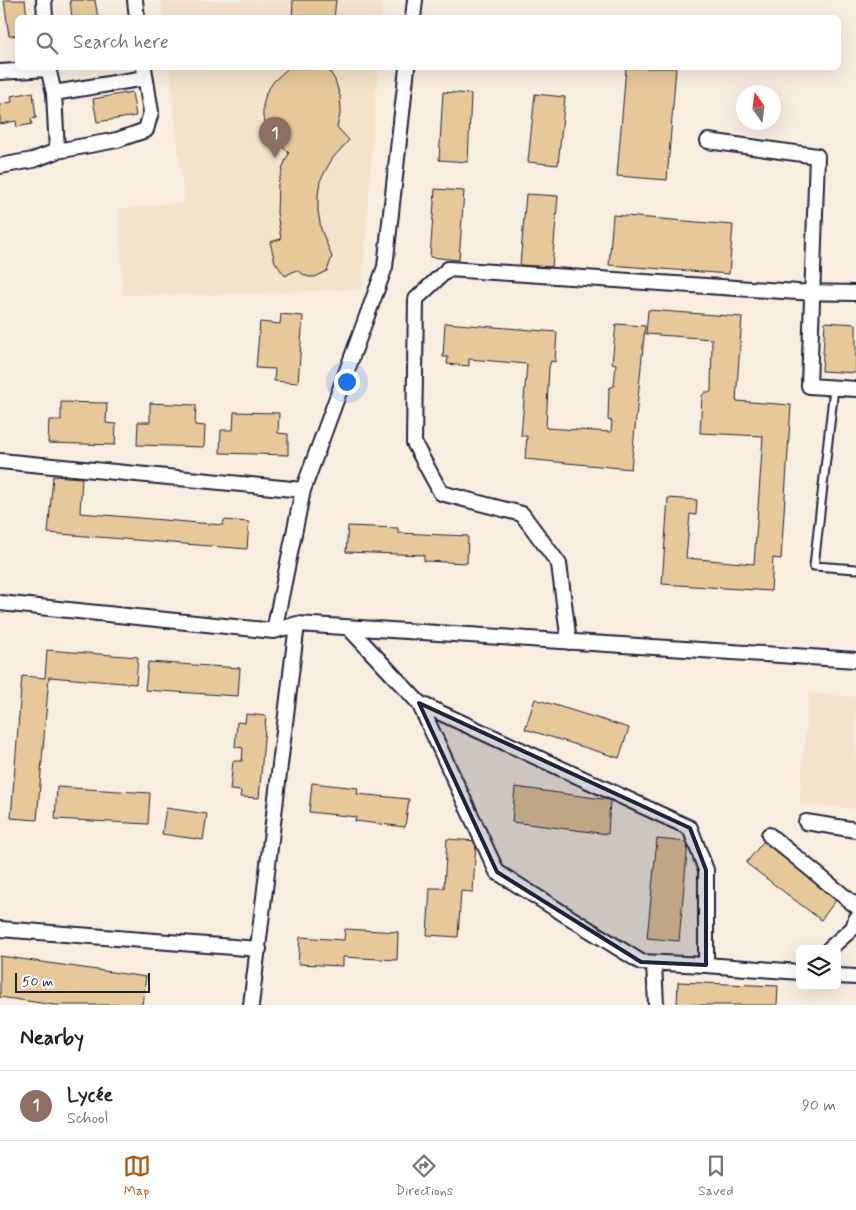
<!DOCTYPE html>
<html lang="en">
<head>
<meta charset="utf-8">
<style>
	body { margin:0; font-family:Mynerve,sans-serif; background:#f6f6f6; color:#222 }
	.controls { position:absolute; right:15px; bottom:15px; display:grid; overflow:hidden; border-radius:8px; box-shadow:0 5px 20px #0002 }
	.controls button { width:45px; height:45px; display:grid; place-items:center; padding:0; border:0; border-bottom:1px solid #e0e0e0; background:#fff; color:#222; font:25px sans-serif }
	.compass { position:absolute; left:736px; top:85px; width:45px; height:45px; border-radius:50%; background:#fff; box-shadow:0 5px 20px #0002; rotate:346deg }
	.scale { position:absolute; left:15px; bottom:12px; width:135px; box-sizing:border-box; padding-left:5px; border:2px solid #22223b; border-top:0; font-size:14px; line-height:18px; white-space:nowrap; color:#22223b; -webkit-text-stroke:4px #fff; paint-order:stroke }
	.you { position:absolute; left:346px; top:381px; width:18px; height:18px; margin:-12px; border:4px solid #fff; border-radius:50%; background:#1a73e8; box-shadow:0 0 0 8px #1a73e833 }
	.badge { display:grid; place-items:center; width:32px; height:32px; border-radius:50%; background:#b45309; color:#fff; font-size:16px; font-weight:700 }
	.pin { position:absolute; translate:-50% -41px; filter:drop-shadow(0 1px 2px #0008) }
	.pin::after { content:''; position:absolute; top:26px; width:18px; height:15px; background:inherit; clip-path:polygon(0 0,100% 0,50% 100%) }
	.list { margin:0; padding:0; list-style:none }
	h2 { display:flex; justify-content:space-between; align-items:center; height:65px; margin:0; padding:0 20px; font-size:21px }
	h2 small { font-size:16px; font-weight:400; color:#767676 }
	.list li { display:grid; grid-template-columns:32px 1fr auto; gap:15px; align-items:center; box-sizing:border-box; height:70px; padding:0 20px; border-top:1px solid #e0e0e0 }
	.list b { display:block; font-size:19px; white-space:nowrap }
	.list p { margin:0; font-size:16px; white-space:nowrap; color:#767676 }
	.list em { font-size:16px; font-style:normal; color:#767676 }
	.icon { flex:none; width:28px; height:28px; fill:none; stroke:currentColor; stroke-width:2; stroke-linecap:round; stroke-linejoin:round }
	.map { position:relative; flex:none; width:856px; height:1005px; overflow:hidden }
	.search { position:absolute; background:#fff; box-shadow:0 5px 20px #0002; left:15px; right:15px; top:15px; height:55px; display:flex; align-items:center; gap:12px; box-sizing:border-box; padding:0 18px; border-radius:8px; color:#767676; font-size:19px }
	.sheet { height:135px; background:#fff }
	nav { display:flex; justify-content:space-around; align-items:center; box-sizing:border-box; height:70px; border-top:1px solid #e0e0e0; background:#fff; font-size:14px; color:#767676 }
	nav a { display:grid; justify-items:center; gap:2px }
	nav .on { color:#b45309 }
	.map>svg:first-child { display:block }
</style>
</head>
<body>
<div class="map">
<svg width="856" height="1005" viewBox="0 0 856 1005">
	<rect width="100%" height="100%" fill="#f8eee0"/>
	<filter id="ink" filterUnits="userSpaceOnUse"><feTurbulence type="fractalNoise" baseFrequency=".02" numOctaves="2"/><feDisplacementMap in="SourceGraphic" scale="10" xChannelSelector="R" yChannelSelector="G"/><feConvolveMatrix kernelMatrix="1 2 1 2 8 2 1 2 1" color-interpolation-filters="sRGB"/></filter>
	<g filter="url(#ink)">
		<!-- built -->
		<path fill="#f3e3cb" d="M161 0H383L382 18 163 17Z
			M169 68H378L362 289 206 295H123L118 209 184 202Z
			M809 693 856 697V809L799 804Z"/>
		<!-- building -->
		<path fill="#e6c899" stroke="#22223b" d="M4 0H25L27 18H18V35L9 36Z
			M70 0H95L98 18H72Z
			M293 0H336L334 18H292Z
			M288 68H330V72L335 80 340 96 341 110 337 127 349 140 332 159 320 181 318 195V211L321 229 332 257 327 271 315 277H308L296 270 285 276 275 262 270 242 281 239 277 213 278 184 284 164 289 153 278 143 267 127 263 117V106L266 93 274 81Z
			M626 68H676L667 180 617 176Z
			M33 92 36 118 31 119 32 124 17 127 16 121 0 124V104L12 102 11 96Z
			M132 92 136 116 97 122 93 99Z
			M443 92 471 94 468 162 439 160Z
			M535 94 565 97 558 165 528 162Z
			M435 189 464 191 459 260 430 257Z
			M526 194 558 196 552 267 520 265Z
			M613 215 733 225 729 274 609 265Z
			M648 310 742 317 736 401 791 405 781 559 773 558 771 591 662 584 668 498 697 500 696 515 690 514 686 558 754 564 763 436 700 433 702 396 705 392H711L712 339 646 334Z
			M281 314 303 316 298 383 274 381 275 369 256 368 260 322 280 324Z
			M825 322 856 324V373L822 371Z
			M445 323 557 332 555 362 551 361 549 367 546 428 611 432 612 421 608 420 609 388 614 386 616 364 612 363 616 324 645 326 631 469 525 459 527 436H521L527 364 469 359V366L447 364 448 357H443Z
			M61 402 107 403 106 423 116 424 115 445 48 443 49 420H61Z
			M150 403 196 405 195 425 205 426 204 447 137 445 138 422H150Z
			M234 412 279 413 278 433 288 434V455L220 453 221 430H233Z
			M53 476 82 478 80 513 223 525 224 520 249 522 247 549 48 533Z
			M348 526 398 528V533L468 536 467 563 424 561V555L346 552Z
			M47 650 138 657 136 684 49 677 37 820 11 818 22 676 45 678Z
			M148 662 240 668 238 696 145 690Z
			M535 699 629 728 619 758 525 729Z
			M246 714 266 716 259 798 240 797 241 791 230 790 233 761H242L243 748 235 747 237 722 245 723Z
			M312 783 358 788 357 794 409 799 405 827 355 821 356 817 309 812Z
			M57 787 150 793 148 824 55 819Z
			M515 787 610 800 608 834 512 822Z
			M166 808 207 814 203 840 162 834Z
			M766 838 840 895 821 920 746 863Z
			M447 839 476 841 473 892 461 891 458 937 427 935 430 888H444Z
			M657 839 688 842 679 941 647 938Z
			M345 929 398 932 397 960 343 957V966L298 964 300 937 344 940Z
			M0 956 146 977 142 1005H54L0 997Z
			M678 982 778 986 777 1005H677Z"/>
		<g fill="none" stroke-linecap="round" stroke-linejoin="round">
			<!-- service casing -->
			<g stroke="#22223b" stroke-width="11">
				<path id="service" d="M834 388 814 566 856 569"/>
			</g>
			<!-- minor casing -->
			<g stroke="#22223b" stroke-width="18">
				<path id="minor" d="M44 0 45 18
					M135 0 137 18
					M413 18 415 0
					M0 72 48 69
					M54 93 145 78
					M708 141 817 156 809 386 856 389
					M57 151 117 140 146 130 151 112 144 68
					M0 166 33 160 57 151 54 93 48 68
					M0 461 303 490 274 631
					M303 490 385 267 407 68
					M0 603 274 631 297 624 856 660
					M349 628 419 703 690 828 706 870V965L800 972
					M569 642 559 564 522 514 441 493 414 443 416 299 448 269 798 292 856 293
					M419 703 497 872 641 962 706 965
					M806 822 856 830
					M769 835 856 906
					M0 929 259 949
					M829 949 853 928 856 919
					M654 963 656 1005
					M837 976 856 977
					M251 1005 297 624"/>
			</g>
			<!-- service -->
			<use href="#service" stroke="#fff" stroke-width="7"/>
			<!-- minor -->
			<use href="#minor" stroke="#fff" stroke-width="14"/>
		</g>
	</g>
	<!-- marked area -->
	<path fill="#22223b" fill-opacity="0.2" stroke="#22223b" stroke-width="4" stroke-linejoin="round" d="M419 703 690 828 706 870V965L641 962 497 872Z"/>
</svg>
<div class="controls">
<button><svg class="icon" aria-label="layers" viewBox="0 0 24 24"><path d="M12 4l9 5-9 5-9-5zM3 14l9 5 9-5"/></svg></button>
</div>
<svg class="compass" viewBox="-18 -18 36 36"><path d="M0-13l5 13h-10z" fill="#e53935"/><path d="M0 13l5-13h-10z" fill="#767676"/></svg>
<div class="scale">50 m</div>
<div class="you"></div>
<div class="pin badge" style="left:275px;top:158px;background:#8d6e63">1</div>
<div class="search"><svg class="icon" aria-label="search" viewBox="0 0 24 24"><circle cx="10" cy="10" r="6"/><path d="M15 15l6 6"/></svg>Search here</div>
</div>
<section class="sheet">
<h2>Nearby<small></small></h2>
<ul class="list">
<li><span class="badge" style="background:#8d6e63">1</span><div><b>Lycée</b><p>School</p></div><em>90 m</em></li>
</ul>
</section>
<nav>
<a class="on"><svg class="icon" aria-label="map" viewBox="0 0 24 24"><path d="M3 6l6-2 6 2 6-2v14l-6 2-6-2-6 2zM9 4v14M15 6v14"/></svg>Map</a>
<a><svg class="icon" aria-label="directions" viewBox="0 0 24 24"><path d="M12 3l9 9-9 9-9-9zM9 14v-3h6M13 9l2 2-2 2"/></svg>Directions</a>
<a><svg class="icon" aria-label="saved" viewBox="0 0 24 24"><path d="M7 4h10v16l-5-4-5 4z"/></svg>Saved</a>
</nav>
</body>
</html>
